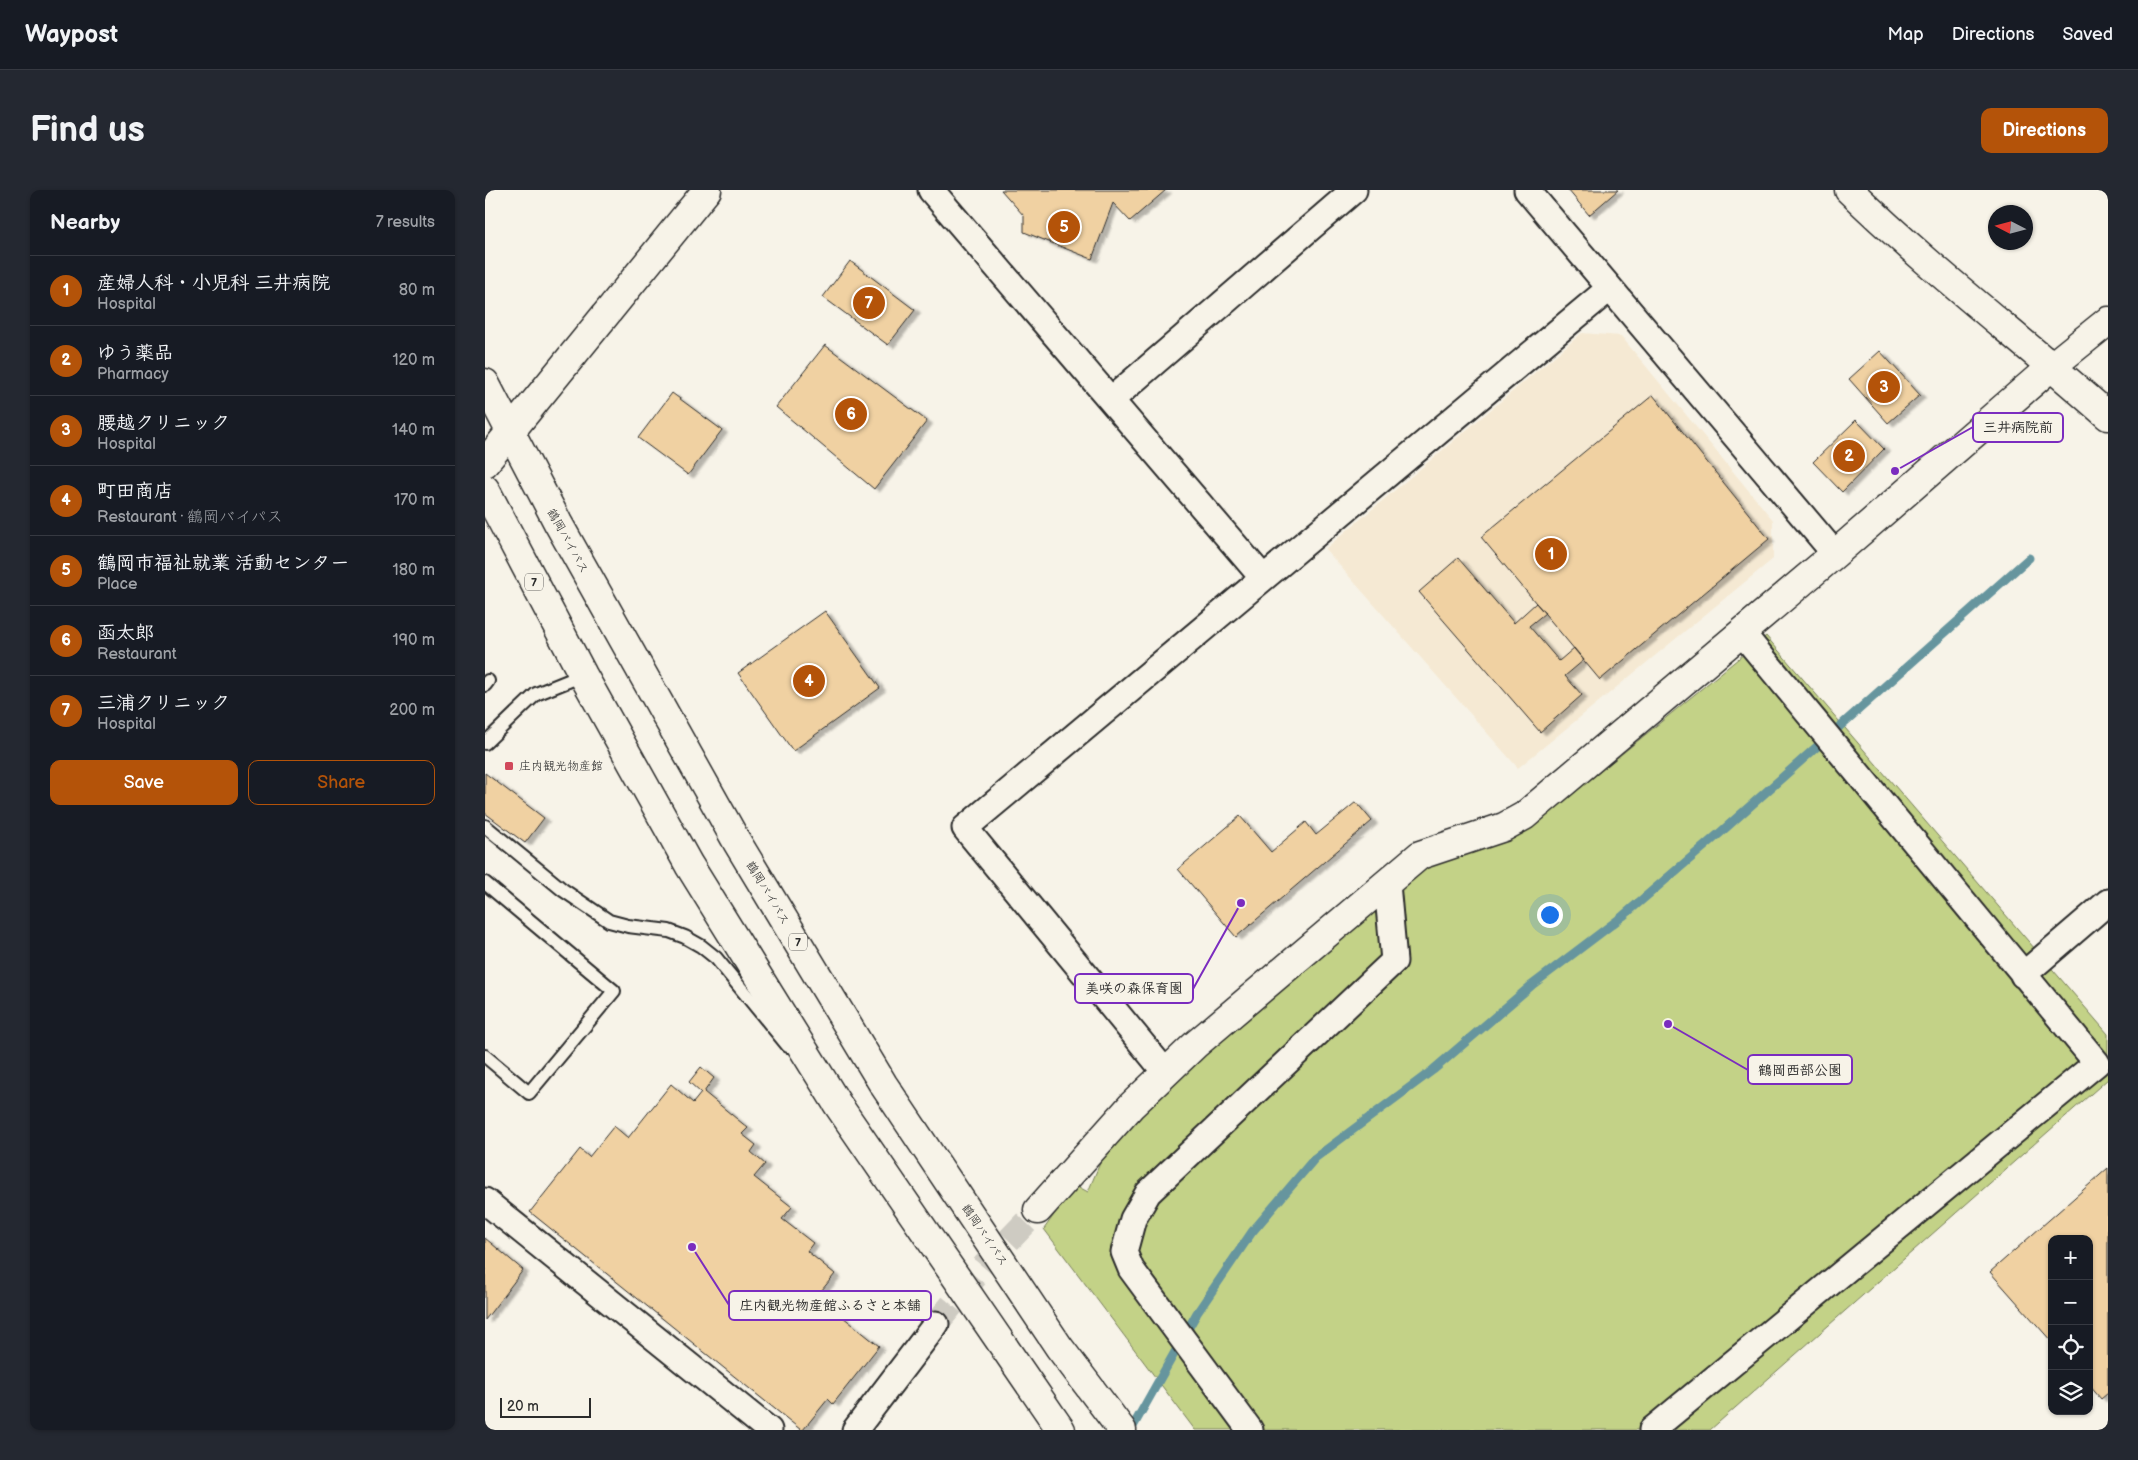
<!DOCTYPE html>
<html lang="en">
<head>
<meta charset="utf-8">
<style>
	body { margin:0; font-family:"Balsamiq Sans","Klee One",sans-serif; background:#242831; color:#f1f3f6 }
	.controls { position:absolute; right:15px; bottom:15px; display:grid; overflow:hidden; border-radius:10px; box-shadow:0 1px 4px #0004 }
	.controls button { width:45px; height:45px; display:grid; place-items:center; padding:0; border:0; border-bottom:1px solid #363941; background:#171b24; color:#f1f3f6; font:25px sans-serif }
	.compass { position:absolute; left:1503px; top:15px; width:45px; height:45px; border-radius:50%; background:#171b24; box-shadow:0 1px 4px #0004; rotate:276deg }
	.scale { position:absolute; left:15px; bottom:12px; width:91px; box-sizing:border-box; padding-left:5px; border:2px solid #2b2b2b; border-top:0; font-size:14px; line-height:18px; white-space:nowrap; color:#2b2b2b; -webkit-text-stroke:4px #f7f3e8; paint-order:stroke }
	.you { position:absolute; left:1064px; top:724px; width:18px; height:18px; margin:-12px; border:4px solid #fff; border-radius:50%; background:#1a73e8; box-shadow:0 0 0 8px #1a73e833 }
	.badge { display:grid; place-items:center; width:32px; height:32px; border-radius:50%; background:#b45309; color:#fff; font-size:16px; font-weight:700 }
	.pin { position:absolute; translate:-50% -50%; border:2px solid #fff; box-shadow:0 1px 5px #0006 }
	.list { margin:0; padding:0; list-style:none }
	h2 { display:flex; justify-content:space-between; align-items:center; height:65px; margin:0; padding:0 20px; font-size:21px }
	h2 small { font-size:16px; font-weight:400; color:#9ea1a6 }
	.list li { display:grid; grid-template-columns:32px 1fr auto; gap:15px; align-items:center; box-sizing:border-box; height:70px; padding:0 20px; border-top:1px solid #363941 }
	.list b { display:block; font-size:19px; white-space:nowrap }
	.list p { margin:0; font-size:16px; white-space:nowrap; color:#9ea1a6 }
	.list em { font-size:16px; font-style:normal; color:#9ea1a6 }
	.actions { display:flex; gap:10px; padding:15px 20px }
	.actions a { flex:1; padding:11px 0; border:1px solid #b45309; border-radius:10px; text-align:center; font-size:18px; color:#b45309 }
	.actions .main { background:#b45309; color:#fff }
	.icon { flex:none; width:28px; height:28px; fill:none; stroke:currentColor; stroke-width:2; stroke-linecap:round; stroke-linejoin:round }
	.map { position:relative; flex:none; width:1623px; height:1240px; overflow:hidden; border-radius:10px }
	header { display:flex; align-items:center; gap:30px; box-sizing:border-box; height:70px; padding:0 25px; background:#171b24; border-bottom:1px solid #363941 }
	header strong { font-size:24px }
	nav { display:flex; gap:28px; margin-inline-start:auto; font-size:18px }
	.intro { display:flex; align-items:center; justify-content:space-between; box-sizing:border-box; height:120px; padding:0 30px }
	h1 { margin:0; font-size:35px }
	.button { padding:12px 22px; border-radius:10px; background:#b45309; color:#fff; font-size:18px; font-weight:700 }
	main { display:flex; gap:30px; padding:0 30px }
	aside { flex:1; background:#171b24; border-radius:10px; box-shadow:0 1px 4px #0004 }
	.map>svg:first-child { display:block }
</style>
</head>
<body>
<header>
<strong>Waypost</strong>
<nav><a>Map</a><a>Directions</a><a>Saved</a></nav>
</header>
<div class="intro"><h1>Find us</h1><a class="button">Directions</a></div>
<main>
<aside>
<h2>Nearby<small>7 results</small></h2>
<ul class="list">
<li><span class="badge">1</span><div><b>産婦人科・小児科 三井病院</b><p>Hospital</p></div><em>80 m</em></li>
<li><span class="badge">2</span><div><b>ゆう薬品</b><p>Pharmacy</p></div><em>120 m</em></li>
<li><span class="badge">3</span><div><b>腰越クリニック</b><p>Hospital</p></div><em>140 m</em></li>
<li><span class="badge">4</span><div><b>町田商店</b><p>Restaurant · 鶴岡バイパス</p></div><em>170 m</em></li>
<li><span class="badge">5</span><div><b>鶴岡市福祉就業 活動センター</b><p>Place</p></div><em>180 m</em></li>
<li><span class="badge">6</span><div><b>函太郎</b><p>Restaurant</p></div><em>190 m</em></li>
<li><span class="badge">7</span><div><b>三浦クリニック</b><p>Hospital</p></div><em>200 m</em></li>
</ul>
<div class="actions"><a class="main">Save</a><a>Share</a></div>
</aside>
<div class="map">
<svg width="1623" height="1240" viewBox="0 0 1623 1240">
	<defs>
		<filter id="shadow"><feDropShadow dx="5.5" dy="3" stdDeviation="1" flood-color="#0004"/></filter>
	</defs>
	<rect width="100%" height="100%" fill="#f7f3e8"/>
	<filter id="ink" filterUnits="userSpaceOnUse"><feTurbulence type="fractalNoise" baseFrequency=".02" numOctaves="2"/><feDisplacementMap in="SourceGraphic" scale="10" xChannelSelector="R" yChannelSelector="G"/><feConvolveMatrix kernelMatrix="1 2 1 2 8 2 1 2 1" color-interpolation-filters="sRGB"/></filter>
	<g filter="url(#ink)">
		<!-- built -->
		<path fill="#f5e9d3" d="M1097 143 1136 146 1288 330V369L1033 578 840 359Z"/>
		<!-- green -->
		<path fill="#c3d287" stroke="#777e59" d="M1281 446 1623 844V889L1225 1240H710L559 1039 590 995 603 1002 620 961 720 862 946 667 1045 639Z"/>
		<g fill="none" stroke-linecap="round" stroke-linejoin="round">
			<!-- stream -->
			<path stroke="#66959e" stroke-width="9" d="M646 1240 712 1123 767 1042 830 968 948 880 1047 795 1138 726 1236 642 1544 368"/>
		</g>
		<!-- building -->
		<path fill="#f0d1a2" stroke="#2b2b2b" filter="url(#shadow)" d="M516 0H681L645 31 628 13 607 69 539 42V26Z
			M1083 0H1133L1104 25Z
			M365 71 430 120 403 155 338 107Z
			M340 155 442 231 389 299 291 217Z
			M1395 161 1435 205 1403 233 1364 189Z
			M187 203 237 240 203 285 153 248Z
			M1168 205 1284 349 1115 490 996 347Z
			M1371 230 1399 259 1357 302 1328 272Z
			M973 368 1029 433 1051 413 1060 423 1044 436 1074 471 1089 458 1099 470 1080 486 1097 505 1055 542 934 402Z
			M340 421 395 498 308 561 253 483Z
			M0 583 59 628 40 653 0 623Z
			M871 612 887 631 751 747 693 679 755 626 786 662 821 632 831 645Z
			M216 877 229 888 219 902 263 938 257 944 271 955 266 962 280 974 269 987 307 1017 297 1029 328 1053 322 1061 350 1084 332 1106 394 1156 348 1214 343 1209 318 1240H316L45 1022 95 959 104 967 129 936 143 948 186 894 208 913 216 903 204 892Z
			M1623 978V1203L1616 1209 1604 1195V1049H1567V1152L1505 1082Z
			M0 1048 38 1080 0 1130Z"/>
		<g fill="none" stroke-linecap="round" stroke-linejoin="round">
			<!-- minor-tunnel -->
			<path stroke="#cecbc2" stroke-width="25" stroke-dasharray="25 12" stroke-linecap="butt" d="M451 1134 500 1075 553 1020"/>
			<!-- service casing -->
			<g stroke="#2b2b2b" stroke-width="16">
				<path id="service" d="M0 495 3 491
					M0 553 51 504 98 485
					M0 636 78 700 124 731 143 736 184 741 200 747 216 756 231 768 303 856
					M0 693 129 801 44 903 0 866"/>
			</g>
			<!-- minor casing -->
			<g stroke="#2b2b2b" stroke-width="29">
				<path id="minor" d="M446 0 778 388
					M1042 0 1350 364
					M626 210 869 0
					M1538 785 1623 712
					M681 883 480 638 1125 98
					M0 1011 284 1240
					M370 1240 451 1134
					M765 1240 646 1079 639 1062 648 1029 663 1003 909 771 902 694
					M1167 1240 1612 873 1257 443"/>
			</g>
			<!-- tertiary casing -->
			<g stroke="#2b2b2b" stroke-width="31">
				<path id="tertiary" d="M1364 0C1446 80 1538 150 1623 226
					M0 273 222 0
					M553 1020 647 915 710 855 935 665 1019 637 1039 626 1350 364 1567 176 1623 131"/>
			</g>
			<!-- trunk casing -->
			<g stroke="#2b2b2b" stroke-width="31">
				<path id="trunk" d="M0 193 73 333 252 652 398 894 574 1157 637 1240
					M0 299 98 485 204 675 353 915 576 1240"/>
			</g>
			<!-- service -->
			<use href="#service" stroke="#f7f3e8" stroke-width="12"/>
			<!-- minor -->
			<use href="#minor" stroke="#f7f3e8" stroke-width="25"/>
			<!-- tertiary -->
			<use href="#tertiary" stroke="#f7f3e8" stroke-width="28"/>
			<!-- trunk -->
			<use href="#trunk" stroke="#f7f3e8" stroke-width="28"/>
		</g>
	</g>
	<!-- markers -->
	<rect fill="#d1495b" stroke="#f7f3e8" stroke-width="2" x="19" y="571" width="10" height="10" rx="2.5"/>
	<g text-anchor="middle" stroke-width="4" stroke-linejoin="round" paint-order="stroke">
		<!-- shield labels -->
		<g fill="#f7f3e8" stroke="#686764" stroke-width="1">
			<rect x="40" y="383.5" width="18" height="17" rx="4"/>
			<rect x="304" y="743.5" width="18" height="17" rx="4"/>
		</g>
		<g font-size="11" font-weight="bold" fill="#2b2b2b">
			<text x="49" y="396">7</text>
			<text x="313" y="756">7</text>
		</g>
		<!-- street labels -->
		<g font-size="12" fill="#2b2b2b" stroke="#f7f3e8">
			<text transform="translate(83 351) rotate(61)" y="4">鶴岡バイパス</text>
			<text transform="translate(283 703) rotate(59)" y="4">鶴岡バイパス</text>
			<text transform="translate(500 1045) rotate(56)" y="4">鶴岡バイパス</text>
		</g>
		<!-- poi labels -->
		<g font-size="12" fill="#2b2b2b" stroke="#f7f3e8" text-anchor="start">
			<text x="34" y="580">庄内観光物産館</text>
		</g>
	</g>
	<!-- callouts -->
	<path fill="none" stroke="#7b2cbf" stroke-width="2" d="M1410 281L1488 237M756 713L708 799M1183 834L1263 880M207 1057L244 1115"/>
	<g fill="#7b2cbf" stroke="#f7f3e8" stroke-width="2">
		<circle cx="1410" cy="281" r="5"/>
		<circle cx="756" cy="713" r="5"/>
		<circle cx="1183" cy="834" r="5"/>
		<circle cx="207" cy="1057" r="5"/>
	</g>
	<g fill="#f7f3e8" stroke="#7b2cbf" stroke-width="2">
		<rect x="1488" y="223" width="90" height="29" rx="5"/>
		<rect x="590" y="784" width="118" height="29" rx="5"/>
		<rect x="1263" y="865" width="104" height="29" rx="5"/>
		<rect x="244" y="1101" width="202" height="29" rx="5"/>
	</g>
	<g font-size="14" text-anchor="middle" font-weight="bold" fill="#2b2b2b">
		<text x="1533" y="242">三井病院前</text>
		<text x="649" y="803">美咲の森保育園</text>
		<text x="1315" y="885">鶴岡西部公園</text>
		<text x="345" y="1120">庄内観光物産館ふるさと本舗</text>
	</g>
</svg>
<div class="controls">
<button>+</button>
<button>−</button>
<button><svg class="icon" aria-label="locate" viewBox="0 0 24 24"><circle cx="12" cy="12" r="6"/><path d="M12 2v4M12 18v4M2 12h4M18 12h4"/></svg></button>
<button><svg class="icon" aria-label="layers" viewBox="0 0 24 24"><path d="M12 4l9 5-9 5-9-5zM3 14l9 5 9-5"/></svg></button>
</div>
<svg class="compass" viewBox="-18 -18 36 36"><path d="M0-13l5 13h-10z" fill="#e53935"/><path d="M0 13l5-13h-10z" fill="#9ea1a6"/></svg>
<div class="scale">20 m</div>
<div class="you"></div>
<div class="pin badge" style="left:1066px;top:364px">1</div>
<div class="pin badge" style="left:1364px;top:266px">2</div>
<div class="pin badge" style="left:1399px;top:197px">3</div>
<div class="pin badge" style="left:324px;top:491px">4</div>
<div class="pin badge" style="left:579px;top:37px">5</div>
<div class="pin badge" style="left:366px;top:224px">6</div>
<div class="pin badge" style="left:384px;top:113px">7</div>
</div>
</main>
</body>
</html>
